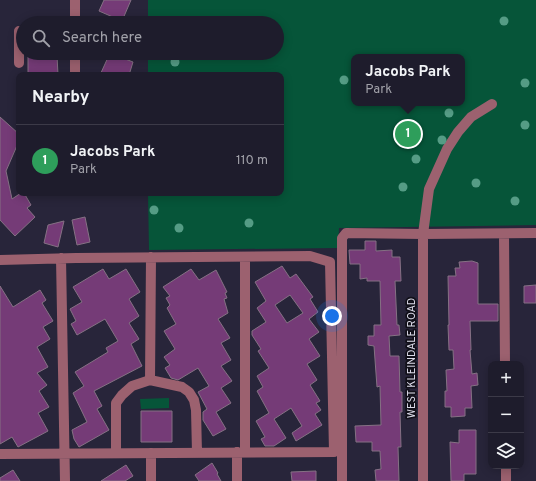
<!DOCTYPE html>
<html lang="en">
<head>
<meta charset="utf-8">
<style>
	body { margin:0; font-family:Overpass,sans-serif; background:#262534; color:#f1f3f6 }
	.controls { position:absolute; right:12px; bottom:12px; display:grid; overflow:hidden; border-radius:8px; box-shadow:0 2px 10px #0003 }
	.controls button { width:36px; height:36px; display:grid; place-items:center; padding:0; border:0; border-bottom:1px solid #3c3a48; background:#1e1c2c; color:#f1f3f6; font:20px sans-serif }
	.you { position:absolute; left:332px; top:316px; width:14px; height:14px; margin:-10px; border:3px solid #fff; border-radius:50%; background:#1a73e8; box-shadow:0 0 0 6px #1a73e833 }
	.badge { display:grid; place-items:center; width:26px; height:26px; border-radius:50%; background:#e2af34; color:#fff; font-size:13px; font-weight:700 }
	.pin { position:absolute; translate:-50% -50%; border:2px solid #fff; box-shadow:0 1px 4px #0006 }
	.popup { position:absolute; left:351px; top:54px; width:114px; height:52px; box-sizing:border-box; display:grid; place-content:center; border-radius:8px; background:#1e1c2c; filter:drop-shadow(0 1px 3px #0005); font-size:13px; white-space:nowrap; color:#a1a1a9 }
	.popup b { font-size:15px; color:#f1f3f6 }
	.popup::after { content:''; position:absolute; left:50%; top:100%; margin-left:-8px; border:8px solid transparent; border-top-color:#1e1c2c }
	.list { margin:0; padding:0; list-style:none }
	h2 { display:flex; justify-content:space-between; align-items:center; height:52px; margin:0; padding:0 16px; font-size:17px }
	h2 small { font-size:13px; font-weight:400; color:#a1a1a9 }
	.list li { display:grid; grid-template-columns:26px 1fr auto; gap:12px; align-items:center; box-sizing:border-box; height:72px; padding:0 16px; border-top:1px solid #3c3a48 }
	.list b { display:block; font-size:15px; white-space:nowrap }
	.list p { margin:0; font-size:13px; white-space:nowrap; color:#a1a1a9 }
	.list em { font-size:13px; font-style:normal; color:#a1a1a9 }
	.icon { flex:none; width:22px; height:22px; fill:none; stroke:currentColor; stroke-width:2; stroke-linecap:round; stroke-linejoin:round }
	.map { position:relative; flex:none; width:536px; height:481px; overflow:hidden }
	.search { position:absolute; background:#1e1c2c; box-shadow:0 2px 10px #0003; left:16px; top:16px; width:268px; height:44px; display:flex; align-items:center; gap:10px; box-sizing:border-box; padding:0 14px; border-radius:22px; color:#a1a1a9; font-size:15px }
	.panel { position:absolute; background:#1e1c2c; box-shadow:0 2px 10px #0003; left:16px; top:72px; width:268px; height:124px; border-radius:8px }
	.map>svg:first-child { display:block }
</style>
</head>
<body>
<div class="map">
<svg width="536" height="481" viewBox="0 0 536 481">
	<rect width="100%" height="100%" fill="#28253a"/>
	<!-- green -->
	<path fill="#065539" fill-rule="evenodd" d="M148 0H536V225L339 228 338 248 149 250 148 193H281V75H148V53H277V23H148ZM354 57H462V103H354Z
		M169 398V408L141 409 140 399Z"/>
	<!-- building -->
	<path fill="#753b77" stroke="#857184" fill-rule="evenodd" d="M104 0H131L122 21 99 11Z
		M110 53 133 62 129 75H100Z
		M28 54 57 55 58 75H28Z
		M0 117 19 134V141L6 171 12 199 21 193H24L31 205 27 208 35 217 15 236 0 220Z
		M85 217 90 242 77 245 72 220Z
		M64 221 58 247 44 243 48 225Z
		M365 241H376V251L392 250V257H400L401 281H395L397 325H399L400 335 389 336 390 356H399L400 392H402V412H400L401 447H398L399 481H376L375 470 381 469 380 451H372V442H356L355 426 381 425 380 386 377 387 374 346 368 345V336H374V325H381L380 281H367V278L360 279V264H350L349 250H365Z
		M472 261 478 263V304H498V321H470L471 350H470L472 374 477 373 478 385 471 386 472 408H465V416L451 417V407H445V391H447L446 370 454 369 453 350H449L448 325H449L448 276H456L455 268H460L459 262Z
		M282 266 290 278 296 274 313 297 310 299 318 312 309 319 319 332 309 339 320 356 307 364 317 380 310 385 320 401 316 403 321 410 315 414 322 425 296 441 292 433 302 426 291 408 274 419 286 438 274 446H265L261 439 265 437 256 421 269 413 257 391 263 387 257 376 269 368 258 351 261 349 252 335V331L266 322 257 308 266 301 255 282ZM290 295 303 313 287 323 275 305Z
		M103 269 109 279 126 269 140 292 129 299 139 316 129 323 139 339 131 344 142 366 94 391 102 406 97 409 109 430 79 447 74 439 72 430 87 422 73 393 84 386 75 372 108 352 106 348 118 341 105 319 77 335 71 324 76 321 70 309 82 302 73 287Z
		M191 269 199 280 216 270 227 292 225 293 227 298 224 299 228 313 218 319 230 338 221 343 231 360 221 366 232 381 221 388 231 403 216 412 226 429 213 436 203 420V412L207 409 198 392 209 386 198 368 178 380 171 378 165 368 170 365 164 357 175 349 164 331 176 324 167 308 170 305 166 298 170 296 163 287Z
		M536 285V303H524V286Z
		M0 286 13 307 40 290 46 300 42 303 53 321 43 327 50 339 37 347 48 367 37 373 47 385 39 391 49 407 38 413 48 431 18 447 12 437 0 444Z
		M141 411H172V442H141Z
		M459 430H476V474H464V481H451L450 442 459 443Z
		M212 463 218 473 217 474 221 481H199L195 475Z
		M126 465 133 476 125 481H101Z
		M13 470 20 481H0V478Z
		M316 471V481H292L291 472Z"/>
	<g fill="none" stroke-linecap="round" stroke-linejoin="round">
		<!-- minor -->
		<path stroke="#9c616f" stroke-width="10" d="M75 0V23
			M19 31V63
			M75 53V75
			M504 234 505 364
			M61 258 65 481
			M0 260 76 258 310 256 330 262 334 452 0 454
			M150 380 151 257
			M245 452V257
			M116 453V403L122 395 132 386 150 380 182 387 189 392 194 400 196 410 197 453
			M151 453V481
			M506 466V481
			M237 481V452
			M342 481V238L346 233 423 234 536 233
			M423 481V234L429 189 447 149 458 132 471 117 492 104"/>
	</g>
	<!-- trees -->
	<g fill="#559c85">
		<circle cx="504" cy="21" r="4.5"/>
		<circle cx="175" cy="62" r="4.5"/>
		<circle cx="344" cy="80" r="4.5"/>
		<circle cx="525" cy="83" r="4.5"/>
		<circle cx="449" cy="113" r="4.5"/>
		<circle cx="525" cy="125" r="4.5"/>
		<circle cx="442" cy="140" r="4.5"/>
		<circle cx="416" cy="159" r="4.5"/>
		<circle cx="476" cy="183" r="4.5"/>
		<circle cx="403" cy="187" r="4.5"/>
		<circle cx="515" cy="201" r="4.5"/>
		<circle cx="154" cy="210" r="4.5"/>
		<circle cx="249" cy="223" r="4.5"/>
		<circle cx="179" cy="228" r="4.5"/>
	</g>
	<g text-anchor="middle" stroke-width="3.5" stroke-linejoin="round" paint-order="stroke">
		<!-- street labels -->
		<g font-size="11" fill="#dbdae8" stroke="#111019">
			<text transform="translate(411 358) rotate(-90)" y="4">WEST KLEINDALE ROAD</text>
		</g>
	</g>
</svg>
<div class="controls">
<button>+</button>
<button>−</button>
<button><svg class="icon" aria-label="layers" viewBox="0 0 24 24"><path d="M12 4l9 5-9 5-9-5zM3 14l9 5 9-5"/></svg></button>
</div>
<div class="you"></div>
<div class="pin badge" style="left:408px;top:134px;background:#2e9e5b">1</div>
<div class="popup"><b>Jacobs Park</b>Park</div>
<div class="search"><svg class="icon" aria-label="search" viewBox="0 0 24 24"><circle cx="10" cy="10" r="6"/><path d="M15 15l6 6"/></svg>Search here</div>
<section class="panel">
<h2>Nearby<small></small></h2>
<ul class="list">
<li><span class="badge" style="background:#2e9e5b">1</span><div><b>Jacobs Park</b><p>Park</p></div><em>110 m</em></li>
</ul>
</section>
</div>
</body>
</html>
